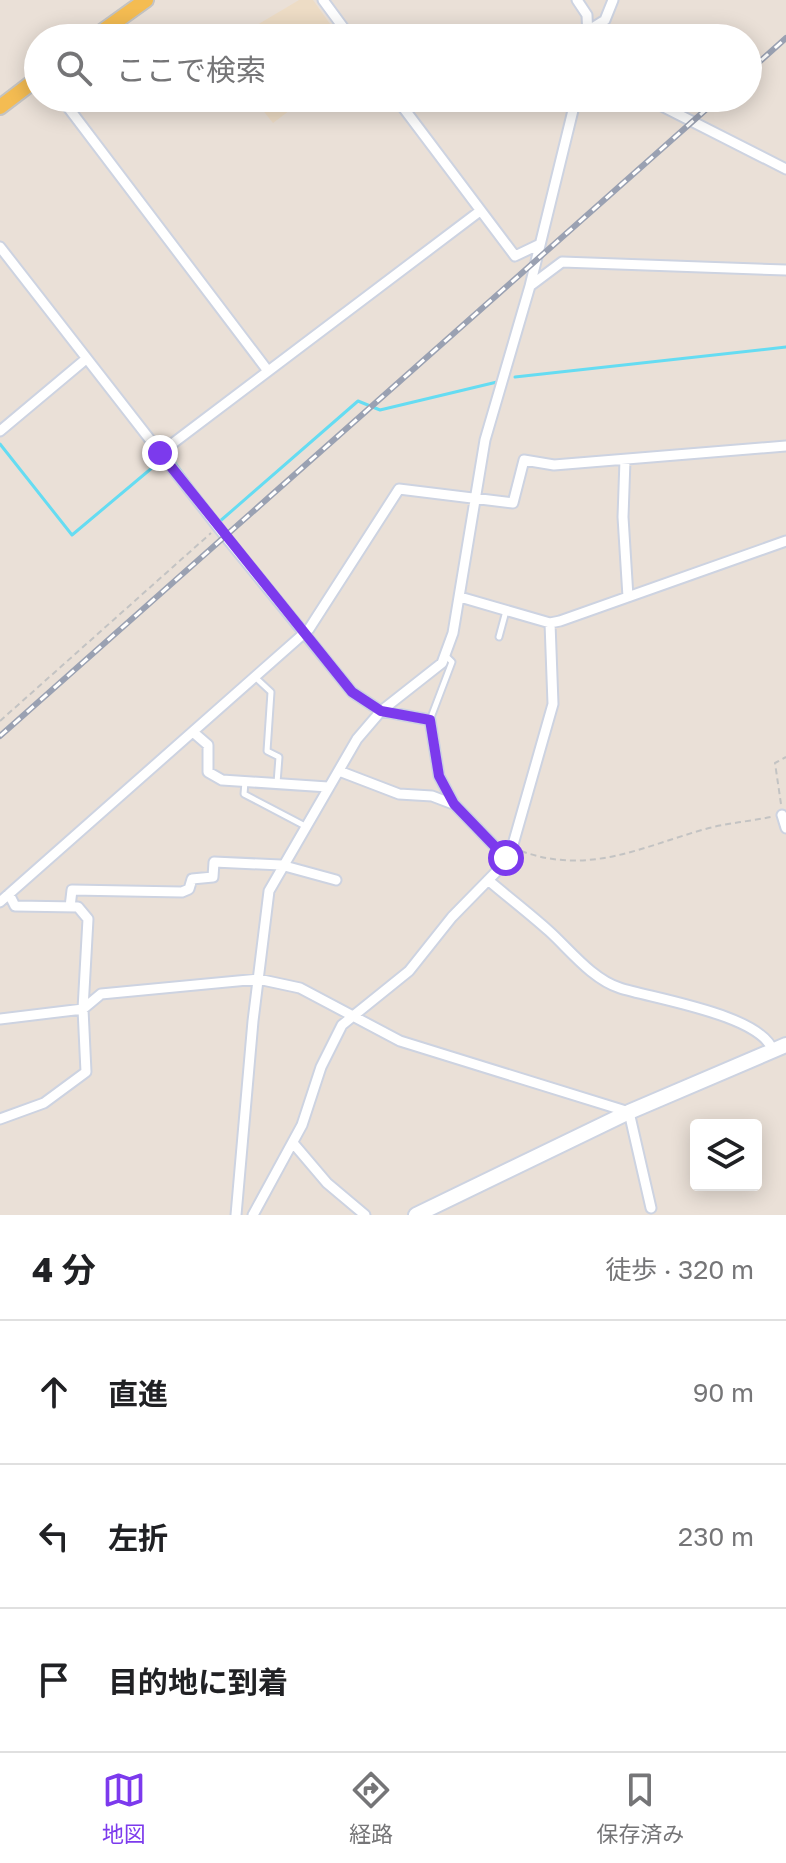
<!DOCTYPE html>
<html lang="ja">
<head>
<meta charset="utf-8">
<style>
	body { margin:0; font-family:"Golos Text","Noto Sans JP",sans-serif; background:#f2f2f2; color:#202124 }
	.controls { position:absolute; right:24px; bottom:24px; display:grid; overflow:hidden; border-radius:8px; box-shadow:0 4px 20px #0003 }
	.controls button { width:72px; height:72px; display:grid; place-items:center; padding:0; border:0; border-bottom:2px solid #e0e0e0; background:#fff; color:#202124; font:40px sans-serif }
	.stop { position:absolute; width:24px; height:24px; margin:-18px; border:6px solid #7c3aed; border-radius:50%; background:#fff }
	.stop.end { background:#7c3aed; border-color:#fff; box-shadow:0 2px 8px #0008 }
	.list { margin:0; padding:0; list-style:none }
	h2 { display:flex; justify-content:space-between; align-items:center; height:104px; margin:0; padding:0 32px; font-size:34px }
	h2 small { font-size:26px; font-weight:400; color:#757577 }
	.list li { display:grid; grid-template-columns:52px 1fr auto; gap:24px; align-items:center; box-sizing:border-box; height:144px; padding:0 32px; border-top:2px solid #e0e0e0 }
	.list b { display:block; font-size:30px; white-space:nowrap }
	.list em { font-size:26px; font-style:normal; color:#757577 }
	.icon { flex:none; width:44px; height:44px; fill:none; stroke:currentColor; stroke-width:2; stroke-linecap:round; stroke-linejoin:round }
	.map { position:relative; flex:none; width:786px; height:1215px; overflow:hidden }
	.search { position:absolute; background:#fff; box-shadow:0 4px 20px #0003; left:24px; right:24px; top:24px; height:88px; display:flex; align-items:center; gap:20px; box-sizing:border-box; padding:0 28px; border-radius:44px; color:#757577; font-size:30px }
	.sheet { height:536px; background:#fff }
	nav { display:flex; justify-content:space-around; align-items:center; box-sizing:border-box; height:112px; border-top:2px solid #e0e0e0; background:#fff; font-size:22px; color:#757577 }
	nav a { display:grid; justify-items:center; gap:4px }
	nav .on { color:#7c3aed }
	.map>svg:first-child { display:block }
</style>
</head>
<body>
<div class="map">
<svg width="786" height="1215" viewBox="0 0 786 1215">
	<rect width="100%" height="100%" fill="#eae0d7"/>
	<!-- education -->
	<path fill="#eddcc5" d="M299 0H313L340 38H235Z
		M253 98H306L273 123Z"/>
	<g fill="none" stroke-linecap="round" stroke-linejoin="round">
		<!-- stream -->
		<path stroke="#65dcf2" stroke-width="3" d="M515 377 786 347
			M0 444 72 535 159 462
			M169 455 202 500
			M219 522 358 401 380 410 497 382"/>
		<!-- lane casing -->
		<g stroke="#cdd3e1" stroke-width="9">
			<path id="lane" d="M499 637 506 611
				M256 678 271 692 267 751 279 757 277 783
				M430 720 452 662 446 656
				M245 782 244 794 305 826"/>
		</g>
		<!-- street casing -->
		<g stroke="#cdd3e1" stroke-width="13">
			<path id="street" d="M323 0 351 38
				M577 0 587 15 588 38
				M589 30 605 20 613 0
				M61 98 268 371
				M396 98 515 256 538 245
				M646 98 786 169
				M0 247 225 536 352 692 381 711 430 720 439 776 454 804 506 858
				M530 286 562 262 786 270
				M0 431 86 359
				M160 453 480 211
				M625 460 623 517 628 597
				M460 597 550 623 560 621 786 541
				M193 732 208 745V772L222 780 328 787
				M339 771 399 794 432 796 453 804
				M782 815 786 828
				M488 880C508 897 529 913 549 931 570 950 592 979 620 988 655 999 762 1015 773 1051
				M0 902 309 629 399 489 513 503 524 460 554 465 786 446
				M70 907 72 890 182 892 189 889 192 879 213 877 214 862 281 865 336 880
				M0 1019 83 1009 101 994 258 979 300 988 400 1041 629 1112 651 1208
				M0 1119 44 1103 86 1072 83 1009 88 919 78 907 15 906 9 894
				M293 1143 327 1183 365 1215
				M236 1215 253 1021 269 891 357 739 381 711 442 663 453 633 485 440 530 286 576 98
				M253 1215 302 1125 321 1067 342 1025 409 971 452 917 498 870 512 848 553 704 550 623"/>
		</g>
		<!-- secondary casing -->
		<g stroke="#cdd3e1" stroke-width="18">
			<path id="secondary" d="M416 1215 629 1112 786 1045"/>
		</g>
		<!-- primary casing -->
		<g stroke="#c3c3c3" stroke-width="18">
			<path id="primary" d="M93 38 146 0
				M0 107 38 78"/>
		</g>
		<!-- path -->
		<path stroke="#c3c3c3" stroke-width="2" stroke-dasharray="6 4" stroke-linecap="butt" d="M0 721 211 533
			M781 804 775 763 786 757
			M521 851C590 876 643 846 709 828 729 823 751 821 771 817"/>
		<!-- lane -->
		<use href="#lane" stroke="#fff" stroke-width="5"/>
		<!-- street -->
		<use href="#street" stroke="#fff" stroke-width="9"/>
		<!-- secondary -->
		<use href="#secondary" stroke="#fff" stroke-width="14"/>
		<!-- primary -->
		<use href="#primary" stroke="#f4bc52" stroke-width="14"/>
		<!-- rail casing -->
		<g stroke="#9aa1b2" stroke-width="6">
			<path id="rail" d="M748 72 786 38
				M0 736 719 98"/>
		</g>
		<!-- rail -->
		<use href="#rail" stroke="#fff" stroke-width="3" stroke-dasharray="9" stroke-linecap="butt"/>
	</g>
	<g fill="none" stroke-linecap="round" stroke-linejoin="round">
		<!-- route -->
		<path stroke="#7c3aed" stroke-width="10" d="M160 453 352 692 381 711 430 720 439 776 454 804 506 858"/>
	</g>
</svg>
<div class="controls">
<button><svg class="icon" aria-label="layers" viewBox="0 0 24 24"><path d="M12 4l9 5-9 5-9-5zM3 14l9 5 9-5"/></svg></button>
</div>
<div class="stop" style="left:506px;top:858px"></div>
<div class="stop end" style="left:160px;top:453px"></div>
<div class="search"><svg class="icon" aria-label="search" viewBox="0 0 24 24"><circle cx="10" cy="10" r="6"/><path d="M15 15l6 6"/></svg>ここで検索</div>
</div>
<section class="sheet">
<h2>4 分<small>徒歩 · 320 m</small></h2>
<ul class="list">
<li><svg class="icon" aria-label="ahead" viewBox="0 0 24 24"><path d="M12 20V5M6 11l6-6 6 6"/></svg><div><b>直進</b></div><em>90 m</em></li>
<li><svg class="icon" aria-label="left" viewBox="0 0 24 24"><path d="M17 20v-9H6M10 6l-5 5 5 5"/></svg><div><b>左折</b></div><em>230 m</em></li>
<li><svg class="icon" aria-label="arrive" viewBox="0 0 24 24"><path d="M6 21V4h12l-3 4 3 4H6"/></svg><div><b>目的地に到着</b></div></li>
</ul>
</section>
<nav>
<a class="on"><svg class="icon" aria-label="map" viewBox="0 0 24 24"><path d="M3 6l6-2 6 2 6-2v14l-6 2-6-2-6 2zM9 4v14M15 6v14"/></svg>地図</a>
<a><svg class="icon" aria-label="directions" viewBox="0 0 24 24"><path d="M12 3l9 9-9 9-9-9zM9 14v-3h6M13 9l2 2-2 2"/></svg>経路</a>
<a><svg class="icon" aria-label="saved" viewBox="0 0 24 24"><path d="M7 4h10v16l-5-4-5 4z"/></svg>保存済み</a>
</nav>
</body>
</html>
